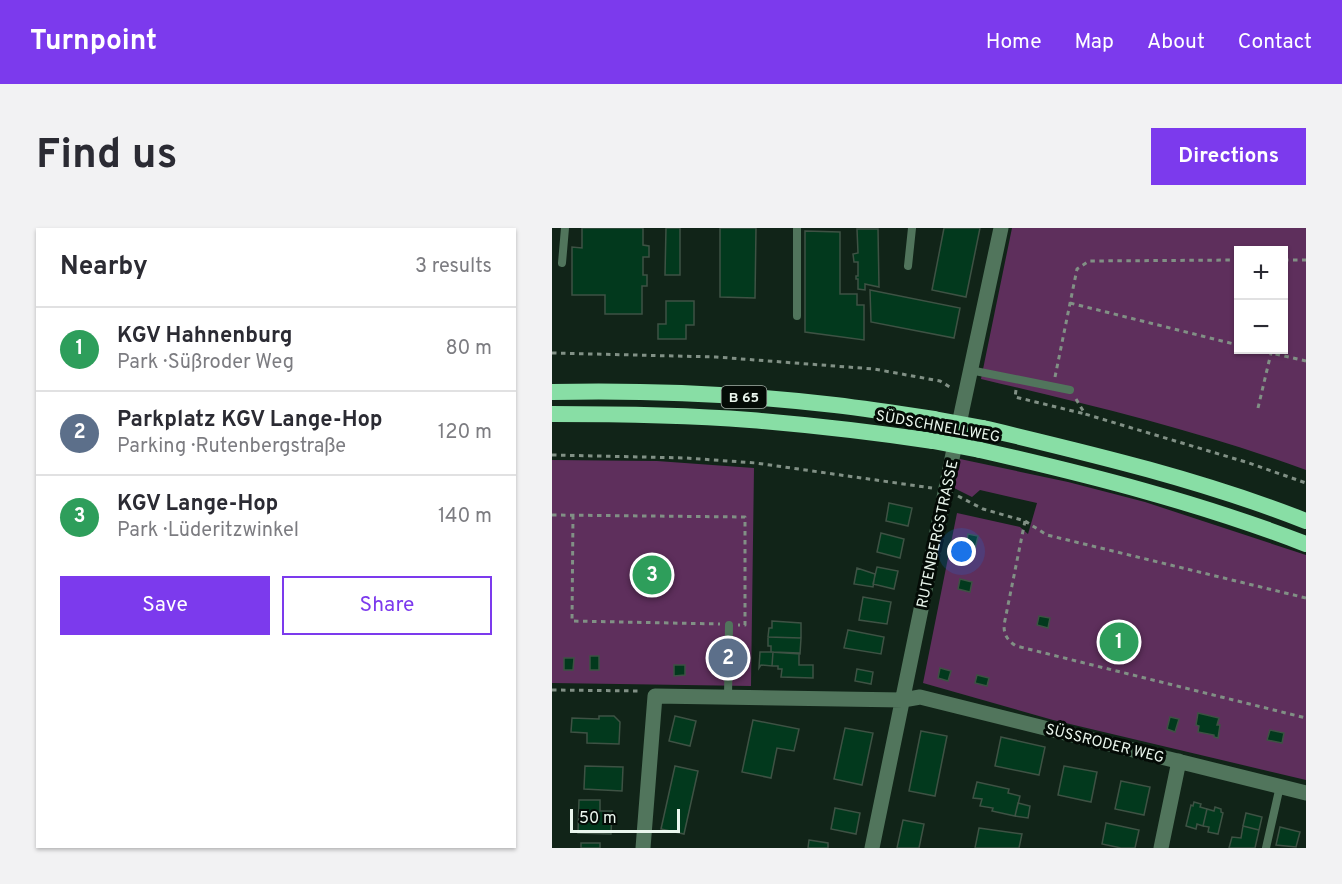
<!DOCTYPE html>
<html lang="en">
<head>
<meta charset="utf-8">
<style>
	body { margin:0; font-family:Overpass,sans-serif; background:#f2f2f3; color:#2b2b33 }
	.controls { position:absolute; right:18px; top:18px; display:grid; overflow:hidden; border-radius:0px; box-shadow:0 2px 4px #0004 }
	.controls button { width:54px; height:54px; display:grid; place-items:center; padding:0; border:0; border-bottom:2px solid #e1e1e2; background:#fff; color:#2b2b33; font:30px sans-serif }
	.scale { position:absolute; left:18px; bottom:15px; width:110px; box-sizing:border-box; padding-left:6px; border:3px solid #eaf6ed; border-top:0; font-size:16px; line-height:21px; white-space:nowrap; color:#eaf6ed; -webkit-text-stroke:4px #040b06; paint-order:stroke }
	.you { position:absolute; left:410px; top:324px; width:21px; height:21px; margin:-15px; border:4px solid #fff; border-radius:50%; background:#1a73e8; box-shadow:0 0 0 9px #1a73e833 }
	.badge { display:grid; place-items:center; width:39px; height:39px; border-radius:50%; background:#7c3aed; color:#fff; font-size:20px; font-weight:700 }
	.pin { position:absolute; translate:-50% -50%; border:3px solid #fff; box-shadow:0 2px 6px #0006 }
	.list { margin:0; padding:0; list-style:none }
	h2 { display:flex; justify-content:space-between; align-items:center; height:78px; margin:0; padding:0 24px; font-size:26px }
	h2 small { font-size:20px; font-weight:400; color:#7c7c81 }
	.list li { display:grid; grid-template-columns:39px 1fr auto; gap:18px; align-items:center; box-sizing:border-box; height:84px; padding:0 24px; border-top:2px solid #e1e1e2 }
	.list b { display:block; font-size:22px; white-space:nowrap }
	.list p { margin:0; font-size:20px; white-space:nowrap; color:#7c7c81 }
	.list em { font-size:20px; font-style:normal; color:#7c7c81 }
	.actions { display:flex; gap:12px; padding:18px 24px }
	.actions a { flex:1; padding:14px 0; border:2px solid #7c3aed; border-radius:0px; text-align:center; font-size:21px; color:#7c3aed }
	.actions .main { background:#7c3aed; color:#fff }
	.map { position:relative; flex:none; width:754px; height:620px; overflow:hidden; border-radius:0px }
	header { display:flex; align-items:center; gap:36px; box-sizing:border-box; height:84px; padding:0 30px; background:#7c3aed; color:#fff }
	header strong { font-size:28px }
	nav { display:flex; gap:33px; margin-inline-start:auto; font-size:21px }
	.intro { display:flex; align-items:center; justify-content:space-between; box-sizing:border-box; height:144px; padding:0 36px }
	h1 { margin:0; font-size:42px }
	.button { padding:15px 27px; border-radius:0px; background:#7c3aed; color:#fff; font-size:21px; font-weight:700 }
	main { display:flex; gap:36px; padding:0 36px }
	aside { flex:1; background:#fff; border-radius:0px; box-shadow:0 2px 4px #0004 }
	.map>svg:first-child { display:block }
</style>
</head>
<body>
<header>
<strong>Turnpoint</strong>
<nav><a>Home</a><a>Map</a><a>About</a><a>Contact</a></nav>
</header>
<div class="intro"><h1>Find us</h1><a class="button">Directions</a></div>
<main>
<aside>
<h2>Nearby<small>3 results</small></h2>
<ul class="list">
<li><span class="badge" style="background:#2e9e5b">1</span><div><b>KGV Hahnenburg</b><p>Park · Süßroder Weg</p></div><em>80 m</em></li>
<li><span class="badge" style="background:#5c6f8a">2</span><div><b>Parkplatz KGV Lange-Hop</b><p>Parking · Rutenbergstraße</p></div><em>120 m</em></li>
<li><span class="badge" style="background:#2e9e5b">3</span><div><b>KGV Lange-Hop</b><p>Park · Lüderitzwinkel</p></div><em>140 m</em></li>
</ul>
<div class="actions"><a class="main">Save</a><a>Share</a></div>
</aside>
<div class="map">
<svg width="754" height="620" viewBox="0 0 754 620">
	<rect width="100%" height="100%" fill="#112418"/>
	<!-- green -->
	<path fill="#5e2f5c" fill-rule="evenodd" d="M460 0H754V242C648 203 539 177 429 151ZM686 22H732V122H686Z
		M408 231 516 254 593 274 754 327V552L501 492 371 455 405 285 468 299 476 306 485 275 428 262 420 269 402 260Z
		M0 232 105 233 202 240 199 458 0 455Z"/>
	<!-- building -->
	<path fill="#02391d" stroke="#3e5244" stroke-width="1.5" d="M30 0H91V17L97 18V29H91V47H95V58H90V86H53V67H20V19L30 20Z
		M114 0H128V47H113Z
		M168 0H204L203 70 168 69Z
		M392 0H428L414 69 380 62Z
		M305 1H326L327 59 313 56V62L306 61V51H304V48H306V34H302L301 26 306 25Z
		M253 3 288 4V66H305V77H312V112L253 104Z
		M318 62 408 80 402 110 319 94Z
		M114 73H142V97H134V111H106V96H114Z
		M337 275 360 280 356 298 334 293Z
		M329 305 352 311 348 330 325 324Z
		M416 306 426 308 423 321 414 319Z
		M325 339 346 343 342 361 321 356Z
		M305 340 323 346 321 359 302 356Z
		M408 351 420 354 418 364 406 361Z
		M311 369 339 374 335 396 307 392Z
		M487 388 498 390 496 400 485 397Z
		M220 393 249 395V410L216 409 217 400H220Z
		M296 402 332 409 329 426 292 420Z
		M216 409 249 410 248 426 219 424V418H216Z
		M208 424H221L220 438 209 437 207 440Z
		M221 424 247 425V437H261V450L229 449 230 441H226V438H220Z
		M38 428H47V442H38Z
		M12 430H22L21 442H12Z
		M122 437H133V447L122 448Z
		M388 440 399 443 396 453 386 450Z
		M305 441 321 444 319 456 303 453Z
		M425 447 437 450 435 458 423 455Z
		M646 485 667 490 665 497H668L666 510 662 509V507L646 504 647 498 644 497Z
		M47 488H62L68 494 67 516 35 515V505L19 504 20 490 47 491Z
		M123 488 144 493 138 518 117 513Z
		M618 489 627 491 623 504 615 501Z
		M201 492 247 501 242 523 225 520 219 550 190 544Z
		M293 500 321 505 310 557 282 551Z
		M718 502 732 505 730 515 715 512Z
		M369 503 395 508 383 568 357 563Z
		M449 509 493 519 487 547 443 538Z
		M33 538 71 539 70 563 32 561Z
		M123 538 146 543 132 606 109 601Z
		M512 538 545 544 539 574 506 567Z
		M569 553 598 559 592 587 563 581Z
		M425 554 457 561 456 565 468 568 463 588 440 583 441 580 428 578 430 571 421 570Z
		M27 572H48V583H60L59 606 26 605Z
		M642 574 649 576 648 579 655 581 651 598 645 596 644 601 634 598 639 577 641 578Z
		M466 575 478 578 476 590 463 588Z
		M663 579 669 581V584L671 585 666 606 656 604 657 599 651 598 655 581 662 583Z
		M283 580 308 585 304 606 279 601Z
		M694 585 710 589 707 602 691 598Z
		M351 592 372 596 367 620H345Z
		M554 595 587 602 583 620H569L550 616Z
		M691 598 707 602 703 620H677L680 609 689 610Z
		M728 599 748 604 744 619 724 617Z
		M427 600 470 606 467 620H423Z
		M257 612 276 615V620H256Z
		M29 615H48V620H29Z"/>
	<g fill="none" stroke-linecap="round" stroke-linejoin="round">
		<!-- path -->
		<path stroke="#819085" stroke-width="3" stroke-dasharray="4.5 4.5" stroke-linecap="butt" d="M732 32H754
			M518 75 686 117
			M706 122 754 133
			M0 125 164 129 322 141 388 153 401 161
			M503 149 525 41 537 33 686 32
			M464 162 463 169 533 186
			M524 171 533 186 697 235 754 255
			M706 180 719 125
			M0 227 134 230 204 235 380 260
			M406 268 431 281 473 293 495 307 754 370
			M0 287 193 289V397H186
			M21 287 20 393 168 396
			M473 293 452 397C452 407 455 412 464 418L754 490
			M0 462 90 463"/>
		<!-- service -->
		<path stroke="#51755c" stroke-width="8" d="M245 0V88
			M10 35 13 0
			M356 38 360 0
			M418 142 518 162
			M176 470 177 397
			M714 620 728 558"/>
		<!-- minor -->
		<path stroke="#51755c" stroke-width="15" d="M91 620 103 468 351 472 368 469 754 565
			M320 620 410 182 449 0
			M609 620 627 533"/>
		<!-- trunk -->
		<path stroke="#88dea5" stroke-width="16" d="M0 164C94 162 189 166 283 177 316 181 349 186 382 191
			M0 186C66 186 132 187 198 192 259 197 320 204 381 213
			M431 200C540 226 650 252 754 293
			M428 222C538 247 648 275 754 316"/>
		<!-- trunk-bridge -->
		<path stroke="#88dea5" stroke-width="16" d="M382 191 431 200
			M381 213 428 222"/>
	</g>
	<g text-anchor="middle" stroke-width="6" stroke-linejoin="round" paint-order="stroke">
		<!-- shield labels -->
		<rect fill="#040b06" stroke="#a5b0a8" stroke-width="1.5" x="169.5" y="158" width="45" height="22" rx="4.5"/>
		<g font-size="14" font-weight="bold" fill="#eaf6ed">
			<text x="192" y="174">B 65</text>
		</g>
		<!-- street labels -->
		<g font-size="15" fill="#eaf6ed" stroke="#040b06">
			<text transform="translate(386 198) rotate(10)" y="5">SÜDSCHNELLWEG</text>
			<text transform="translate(385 306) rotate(-78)" y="5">RUTENBERGSTRASSE</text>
			<text transform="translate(553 515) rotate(14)" y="5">SÜSSRODER WEG</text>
		</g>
	</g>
</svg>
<div class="controls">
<button>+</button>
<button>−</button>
</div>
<div class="scale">50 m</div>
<div class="you"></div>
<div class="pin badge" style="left:567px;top:414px;background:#2e9e5b">1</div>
<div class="pin badge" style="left:176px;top:430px;background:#5c6f8a">2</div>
<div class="pin badge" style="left:100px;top:347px;background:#2e9e5b">3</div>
</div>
</main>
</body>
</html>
